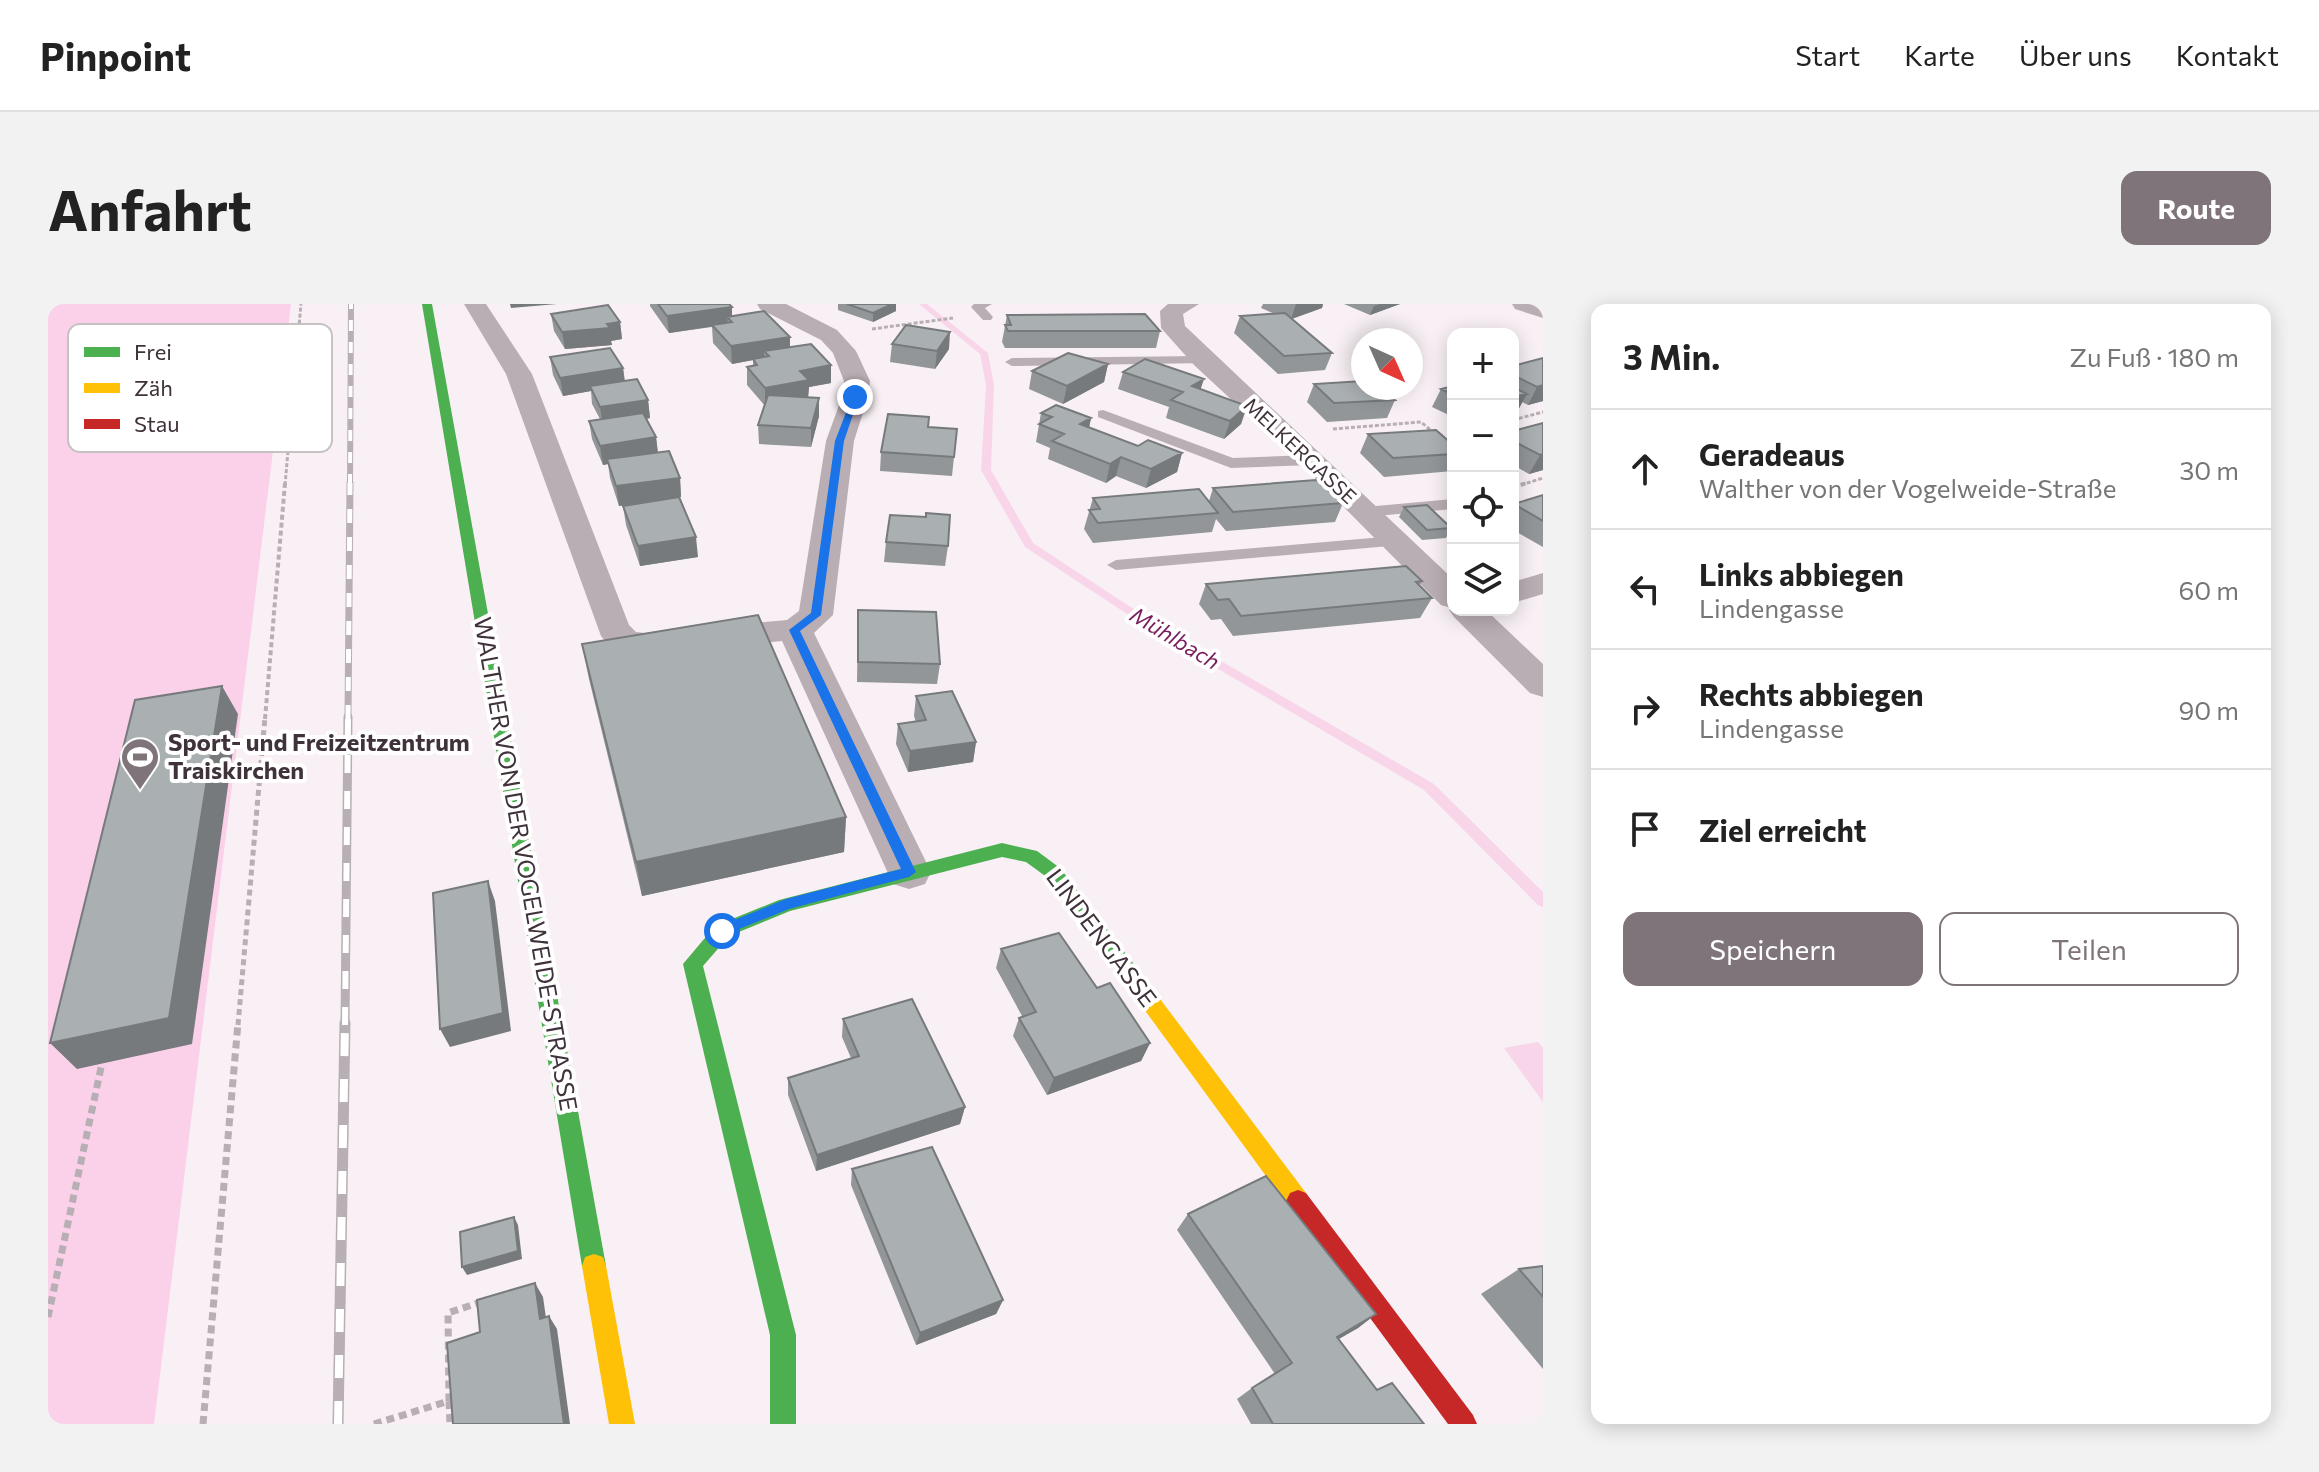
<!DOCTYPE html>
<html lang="de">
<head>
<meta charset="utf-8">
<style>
	body { margin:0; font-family:Commissioner,sans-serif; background:#f2f2f2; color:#222 }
	.controls { position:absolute; right:24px; top:24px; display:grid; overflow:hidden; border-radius:16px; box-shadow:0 4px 20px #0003 }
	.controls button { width:72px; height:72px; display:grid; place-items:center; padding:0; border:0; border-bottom:2px solid #e0e0e0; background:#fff; color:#222; font:40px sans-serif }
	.compass { position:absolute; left:1303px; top:24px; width:72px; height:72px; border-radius:50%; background:#fff; box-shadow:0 4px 20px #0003; rotate:135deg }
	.stop { position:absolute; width:24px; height:24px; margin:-18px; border:6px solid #1a73e8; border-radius:50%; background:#fff }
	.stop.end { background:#1a73e8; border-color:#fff; box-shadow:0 2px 8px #0008 }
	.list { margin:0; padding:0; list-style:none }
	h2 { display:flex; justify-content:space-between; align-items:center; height:104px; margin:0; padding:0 32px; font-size:34px }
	h2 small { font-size:26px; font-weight:400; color:#767676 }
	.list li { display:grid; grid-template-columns:52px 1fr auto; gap:24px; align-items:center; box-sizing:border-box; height:120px; padding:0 32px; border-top:2px solid #e0e0e0 }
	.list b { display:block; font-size:30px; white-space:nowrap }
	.list p { margin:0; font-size:26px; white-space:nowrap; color:#767676 }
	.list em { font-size:26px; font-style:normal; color:#767676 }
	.actions { display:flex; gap:16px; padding:24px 32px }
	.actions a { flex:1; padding:18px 0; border:2px solid #80747b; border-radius:16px; text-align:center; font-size:28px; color:#80747b }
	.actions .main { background:#80747b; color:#fff }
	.icon { flex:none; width:44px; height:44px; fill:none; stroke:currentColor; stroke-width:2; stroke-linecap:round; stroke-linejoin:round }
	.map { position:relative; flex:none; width:1495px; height:1120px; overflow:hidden; border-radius:16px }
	header { display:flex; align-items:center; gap:48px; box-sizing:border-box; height:112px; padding:0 40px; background:#fff; border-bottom:2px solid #e0e0e0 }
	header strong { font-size:38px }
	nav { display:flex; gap:44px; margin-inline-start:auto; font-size:28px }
	.intro { display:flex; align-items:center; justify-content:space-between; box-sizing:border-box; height:192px; padding:0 48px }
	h1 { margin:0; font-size:56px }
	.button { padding:20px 36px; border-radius:16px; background:#80747b; color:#fff; font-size:28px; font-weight:700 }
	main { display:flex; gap:48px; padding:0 48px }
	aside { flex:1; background:#fff; border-radius:16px; box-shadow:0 4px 20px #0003 }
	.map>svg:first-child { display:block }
</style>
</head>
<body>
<header>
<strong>Pinpoint</strong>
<nav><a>Start</a><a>Karte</a><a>Über uns</a><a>Kontakt</a></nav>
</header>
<div class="intro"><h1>Anfahrt</h1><a class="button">Route</a></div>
<main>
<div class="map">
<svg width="1495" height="1120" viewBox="0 0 1495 1120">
	<rect width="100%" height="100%" fill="#f8f0f4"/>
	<!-- green -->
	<path fill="#fbd1ea" d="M0 0H243L106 1120H0Z"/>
	<!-- water -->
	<path fill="#f9d5ea" d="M1490 738 1495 744V798L1456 744Z"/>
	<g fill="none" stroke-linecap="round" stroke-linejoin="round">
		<!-- stream -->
		<path fill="#f9d5ea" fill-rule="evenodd" d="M871 0H879L940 49 946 81 943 166 985 239 1107 319 1386 480 1495 588V603L1490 601 1376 486 1099 323 977 243 933 166 938 81 932 50Z"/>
		<!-- path-far3 -->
		<path stroke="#b8afb4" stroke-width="3" stroke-dasharray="4 2" stroke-linecap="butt" d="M824 25 905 14
			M1465 116 1495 108
			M1285 125 1373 118 1386 129
			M237 181 253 0
			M1473 181 1495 174"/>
		<!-- path-far2 -->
		<path stroke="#b8afb4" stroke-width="4" stroke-dasharray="5 3" stroke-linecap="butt" d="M1465 183 1479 179
			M217 415 237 179"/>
		<!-- path-far1 -->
		<path stroke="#b8afb4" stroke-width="5" stroke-dasharray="6 4" stroke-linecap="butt" d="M190 721 217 413"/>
		<!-- path -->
		<path stroke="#b8afb4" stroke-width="7" stroke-dasharray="8 5" stroke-linecap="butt" d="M0 1013 54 759
			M401 1097 402 1120
			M155 1120 190 719
			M326 1120 401 1097 400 1009 436 997"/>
		<!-- lane -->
		<path fill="#b9aeb4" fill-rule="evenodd" d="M926 0H944L937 4 945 13 943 16H935L923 3Z
			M1155 52 1160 53V59L964 62 957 58 964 54Z
			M1055 106 1185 154 1265 151 1273 156 1265 161 1183 164 1050 113V107Z
			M1405 195V205L1317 213 1309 208 1317 203Z
			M1347 232 1353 233 1356 237 1353 241 1068 266 1059 261 1068 256Z"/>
		<!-- street -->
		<path fill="#b9aeb4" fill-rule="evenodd" d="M416 0H438L484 70 581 321 588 328 597 329 739 316 751 307 778 137 794 93 796 77 785 49 773 36 712 5 709 0H738L789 26 808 47 822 77 820 93 806 137 785 311 766 329 883 568 877 580 861 585 845 580 734 337 597 351 564 345 553 332 458 70Z
			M1120 0H1151L1135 10 1137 22 1405 275V306H1438L1495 360V393L1482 389 1406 313 1401 306 1403 304 1393 301 1255 162 1146 61 1113 24 1112 7Z
			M1464 0H1495V14L1467 5Z
			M1495 269V290L1465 299V278Z"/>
		<!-- fast -->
		<path fill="#4caf50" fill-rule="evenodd" d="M374 0H384L558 962 555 971 546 974 537 971 534 962Z
			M954 539 989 547 1012 564 1088 663 1091 669 1088 675 1081 677 1074 675 1000 574 978 558 954 553 742 607 681 632 655 662 748 1031V1120H722V1031L635 660 667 622 731 596Z"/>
		<!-- slow -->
		<path fill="#ffc107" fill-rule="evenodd" d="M1081 661 1088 663 1258 889 1262 897 1258 905 1250 908 1242 905 1074 675 1071 669 1074 663Z
			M546 950 555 953 558 962 587 1120H561L534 962 537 953Z"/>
		<!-- jam -->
		<path fill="#c62828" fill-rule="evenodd" d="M1250 886 1258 889 1425 1111 1429 1120H1400L1242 905 1238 897 1242 889Z"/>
		<!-- rail-far3 casing -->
		<g stroke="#b7afb3" stroke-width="6">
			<path id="rail-far3" d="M302 181 303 0"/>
		</g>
		<!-- rail-far2 casing -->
		<g stroke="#b7afb3" stroke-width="7">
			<path id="rail-far2" d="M300 415 302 179"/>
		</g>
		<!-- rail-far1 casing -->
		<g stroke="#b7afb3" stroke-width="9">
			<path id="rail-far1" d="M297 721 300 413"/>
		</g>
		<!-- rail casing -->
		<g stroke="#b7afb3" stroke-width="11">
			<path id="rail" d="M290 1120 297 719"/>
		</g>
		<!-- rail-far3 -->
		<use href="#rail-far3" stroke="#fff" stroke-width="4" stroke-dasharray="11" stroke-linecap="butt"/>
		<!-- rail-far2 -->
		<use href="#rail-far2" stroke="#fff" stroke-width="5" stroke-dasharray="14" stroke-linecap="butt"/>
		<!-- rail-far1 -->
		<use href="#rail-far1" stroke="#fff" stroke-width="6" stroke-dasharray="18" stroke-linecap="butt"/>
		<!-- rail -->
		<use href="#rail" stroke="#fff" stroke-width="8" stroke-dasharray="23" stroke-linecap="butt"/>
	</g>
	<!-- wall -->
	<path fill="#929698" d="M602 0H681L684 12 742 33V43L783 61V79L761 83 760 93 771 94V112L763 143 711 140 710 121 717 102 699 81V63L705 62V56L684 60 665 39 664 23 621 29 602 2Z
		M790 0H848V7L825 18 790 6Z
		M1215 0H1275L1274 4 1244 15 1284 49 1277 66 1230 70 1186 29 1192 12 1227 10 1213 4Z
		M1296 0H1352L1322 11Z
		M503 10 572 18 574 35 563 37 564 41 517 45 506 27Z
		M959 11 1112 27 1108 44H957L954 38Z
		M844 40 901 45 887 65 842 58Z
		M502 53 575 64 577 77 600 96 602 114 599 115 608 133 610 148 632 174 633 193H631L650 253 592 262 578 221 575 202 630 194 571 202 562 174 560 160 555 161 544 135 541 117 552 115 544 100 543 87 515 92 505 71Z
		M1495 54V97L1480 101 1474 98 1469 108 1465 109V62Z
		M1060 60 1056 78 1015 100 981 85 984 67Z
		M1075 68 1153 85 1199 102 1193 120 1176 135 1118 114 1121 103 1070 85Z
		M1266 80 1347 96 1339 114 1279 118 1259 98Z
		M1405 82V113L1384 103 1393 85Z
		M993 109 1043 114 1041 124 1090 142 1134 149 1129 168 1098 184 1068 172 1058 179 1000 155 1002 144 988 138Z
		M1495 119V166L1481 170 1465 161V127Z
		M880 123 909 125 904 172 832 167 833 148Z
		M1320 130 1405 141V167L1336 173 1312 149Z
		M1165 184 1295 199 1287 218 1178 227 1168 215 1164 228 1045 239 1036 225 1045 194 1161 197Z
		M1495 191V243L1465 226 1466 200Z
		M1356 203 1403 224 1398 234 1374 236 1351 213Z
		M878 213 900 242 897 262 836 258 838 238Z
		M1374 277 1371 282 1384 294 1372 314 1185 332 1173 315 1163 316 1151 300 1158 280Z
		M810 306 892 360 889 380 809 378Z
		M534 340 798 513 796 548 594 592 541 375Z
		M868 392 928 438 925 458 860 468 848 440 850 420 868 418 866 412Z
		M953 645 1049 684 1102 739 1093 757 999 791 965 732 971 714 974 712 948 664Z
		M795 715 917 803 912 820 768 867 740 791V774L803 754 794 733Z
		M804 865 955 996 948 1010 868 1041 803 881Z
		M1140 910 1328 1010 1310 1024 1290 1035 1329 1086 1376 1120H1203L1189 1095 1204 1084 1227 1070 1129 926Z
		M1495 962V1065L1433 990 1471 965Z"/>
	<!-- shaded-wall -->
	<path fill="#777a7c" d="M462 0H509L463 4Z
		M844 0H848V7L825 18V9Z
		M1248 0H1275L1274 4 1243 15Z
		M1332 0H1352L1322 11 1326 2Z
		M684 3V20L679 13 680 20 621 29 619 12Z
		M572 18 574 35 563 37 564 41 517 45 514 28Z
		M902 28 901 45 887 65 889 47Z
		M742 33V50L716 47V54L684 60 683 42Z
		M1060 60 1056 78 1015 100 1019 82Z
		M783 61V79L761 83 760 94 717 102V84L752 67Z
		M575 64 577 82H542L543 87 515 92 512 74Z
		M1156 75 1150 93 1144 82Z
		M1495 81V97L1480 101 1489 83Z
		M1479 90 1469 108 1465 109V93Z
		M771 94V112L763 143V124Z
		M600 96 602 114 555 122 552 103Z
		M1199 102 1193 120 1176 135 1182 117Z
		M1043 114 1039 133 1032 120Z
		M608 133 610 152 559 155 560 160 555 161 552 142Z
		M1134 149 1129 168 1098 184 1103 165Z
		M1495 150V166L1481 170 1492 151Z
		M1073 153 1068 172 1058 179 1062 160Z
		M632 174 633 193 571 202 568 182Z
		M648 233 650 253 592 262 590 242Z
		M174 382 190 410 144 740 29 765 2 739Z
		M928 438 925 458 860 468 862 447Z
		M798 513 796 548 594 592 588 558Z
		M440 577 447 597 463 727 402 743 392 725Z
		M1102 739 1093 757 999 791 1006 774Z
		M917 803 912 820 768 867 769 851Z
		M466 913 470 921 474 955 419 971 414 963Z
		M487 979 495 993 500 1028 492 1015Z
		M955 996 948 1010 868 1041 872 1029Z
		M1328 1010 1310 1024 1272 1046 1289 1033Z
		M501 1012 509 1025 522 1120H516Z"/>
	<!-- building -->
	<path fill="#aaafb1" stroke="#777a7c" stroke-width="2" d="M610 0H681L684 3 619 12Z
		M799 0H844L825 9Z
		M560 1 572 18 559 20 562 24 514 28 503 10Z
		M716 7 742 33 683 42 664 21 684 18 679 13Z
		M1237 9 1284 49 1236 52 1192 12Z
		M1097 10 1112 27H960L957 21H963L959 11Z
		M858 21 902 28 889 47 844 40Z
		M763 40 783 61 752 67 761 76 717 84 699 63 709 61 705 55 721 52 716 47Z
		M562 44 575 64 512 74 502 53Z
		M1020 49 1060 60 1019 82 984 67Z
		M1495 54V81L1489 83 1465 71V62Z
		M1097 55 1156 75 1144 82 1199 102 1182 117 1123 96 1135 88 1075 68Z
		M589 75 600 96 552 103 542 82Z
		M1315 77V84H1334L1347 96 1286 99 1266 80Z
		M1405 82V91L1393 85Z
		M1465 83 1479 90 1465 93Z
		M720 91 771 94 763 124 710 121Z
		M1008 101 1043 114 1032 120 1090 142 1100 136 1134 149 1103 165 1073 153 1062 160 1004 137 1016 130 991 120 1004 113 993 109Z
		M595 109 608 133 552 142 541 117Z
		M840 110 881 113 880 123 909 125 906 153 833 148Z
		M1495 119V150L1492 151 1465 137V127Z
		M1388 126 1405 141V150L1345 154 1320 130Z
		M621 147 632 174 568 182 559 155Z
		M1268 176 1295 199 1185 208 1165 184Z
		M1151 185 1170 209 1050 219 1041 206 1052 205 1045 194Z
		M1495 191V217L1466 200Z
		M631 193 648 233 590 242 575 202Z
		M1379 201 1403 224 1379 226 1356 203Z
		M878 209 902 211 900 242 838 238 842 211 878 213Z
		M1358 262 1374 277 1368 278 1384 294 1193 312 1181 295 1170 296 1158 280Z
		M810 306 888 308 892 360 810 358Z
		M710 311 798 513 588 558 534 340Z
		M174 382 121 714 2 739 87 396Z
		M904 387 928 438 862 447 850 420 878 416 868 392Z
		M440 577 455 709 392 725 385 589Z
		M1011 629 1049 684 1062 679 1102 739 1006 774 971 714 988 708 953 645Z
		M864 695 917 803 769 851 740 774 811 752 795 715Z
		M884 843 955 996 872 1029 804 865Z
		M1218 872 1328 1010 1289 1033 1329 1086 1344 1079 1376 1120H1225L1204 1084 1244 1059 1140 910Z
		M466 913 470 947 414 963 412 928Z
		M1495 962V993L1471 965Z
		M487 979 492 1015 501 1012 516 1120H405L399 1039 432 1028 429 996Z"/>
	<!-- route -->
	<path fill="#1a73e8" d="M807 90 811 93 796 137 773 311 752 327 868 568 861 573 741 605 674 632 667 627 669 623 738 595 853 565 741 326 763 309 787 137 804 93Z"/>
	<!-- icons -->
	<defs>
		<g id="stadium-pin" transform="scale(2)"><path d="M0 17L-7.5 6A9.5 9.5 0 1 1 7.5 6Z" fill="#80747b" stroke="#fff"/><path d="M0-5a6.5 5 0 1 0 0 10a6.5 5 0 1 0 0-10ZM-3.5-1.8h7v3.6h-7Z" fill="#fff"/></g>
	</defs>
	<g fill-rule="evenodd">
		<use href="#stadium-pin" x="92" y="453"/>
	</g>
	<g text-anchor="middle" stroke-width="8" stroke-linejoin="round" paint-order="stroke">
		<!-- far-street labels -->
		<g font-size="20" fill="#3f323a" stroke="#fff">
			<text transform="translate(1252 147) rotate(43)" y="7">MELKERGASSE</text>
		</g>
		<!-- far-water labels -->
		<g font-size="22" font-style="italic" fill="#781d5e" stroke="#fff">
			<text transform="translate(1127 334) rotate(31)" y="8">Mühlbach</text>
		</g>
		<!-- poi labels -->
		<g font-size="24" font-weight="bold" fill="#3f323a" stroke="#fff" text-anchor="start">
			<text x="120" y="447">Sport- und Freizeitzentrum<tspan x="120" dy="28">Traiskirchen</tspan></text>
		</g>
		<!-- street labels -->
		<g font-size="24" fill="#3f323a" stroke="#fff">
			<text transform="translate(477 560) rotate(80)" y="8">WALTHER VON DER VOGELWEIDE-STRASSE</text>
			<text transform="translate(1053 634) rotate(53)" y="8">LINDENGASSE</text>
		</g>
	</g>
	<!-- legend -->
	<rect x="20" y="20" width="264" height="128" rx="12" fill="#fff" stroke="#c5c2c4" stroke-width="2"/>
	<rect x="36" y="43" width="36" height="10" fill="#4caf50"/>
	<rect x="36" y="79" width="36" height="10" fill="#ffc107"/>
	<rect x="36" y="115" width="36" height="10" fill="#c62828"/>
	<g font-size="22" fill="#3f323a">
		<text x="86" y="56">Frei</text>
		<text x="86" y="92">Zäh</text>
		<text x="86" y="128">Stau</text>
	</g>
</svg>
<div class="controls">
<button>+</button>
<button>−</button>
<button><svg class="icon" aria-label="locate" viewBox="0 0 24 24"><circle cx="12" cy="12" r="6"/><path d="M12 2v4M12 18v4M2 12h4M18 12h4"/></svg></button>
<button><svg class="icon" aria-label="layers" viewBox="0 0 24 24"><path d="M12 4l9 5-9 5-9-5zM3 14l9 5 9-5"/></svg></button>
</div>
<svg class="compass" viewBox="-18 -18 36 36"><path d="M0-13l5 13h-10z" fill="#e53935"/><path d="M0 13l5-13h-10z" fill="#767676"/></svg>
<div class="stop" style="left:674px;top:627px"></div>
<div class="stop end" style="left:807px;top:93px"></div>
</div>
<aside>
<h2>3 Min.<small>Zu Fuß · 180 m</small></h2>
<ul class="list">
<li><svg class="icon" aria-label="ahead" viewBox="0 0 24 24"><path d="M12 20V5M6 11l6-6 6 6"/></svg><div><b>Geradeaus</b><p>Walther von der Vogelweide-Straße</p></div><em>30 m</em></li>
<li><svg class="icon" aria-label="left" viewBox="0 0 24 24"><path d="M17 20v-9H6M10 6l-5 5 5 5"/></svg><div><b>Links abbiegen</b><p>Lindengasse</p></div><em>60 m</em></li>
<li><svg class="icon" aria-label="right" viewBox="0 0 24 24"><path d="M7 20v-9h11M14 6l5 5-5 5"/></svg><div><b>Rechts abbiegen</b><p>Lindengasse</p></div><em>90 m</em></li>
<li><svg class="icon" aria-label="arrive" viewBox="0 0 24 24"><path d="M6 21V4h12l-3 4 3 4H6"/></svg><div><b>Ziel erreicht</b></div></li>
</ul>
<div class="actions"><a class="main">Speichern</a><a>Teilen</a></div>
</aside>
</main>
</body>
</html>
